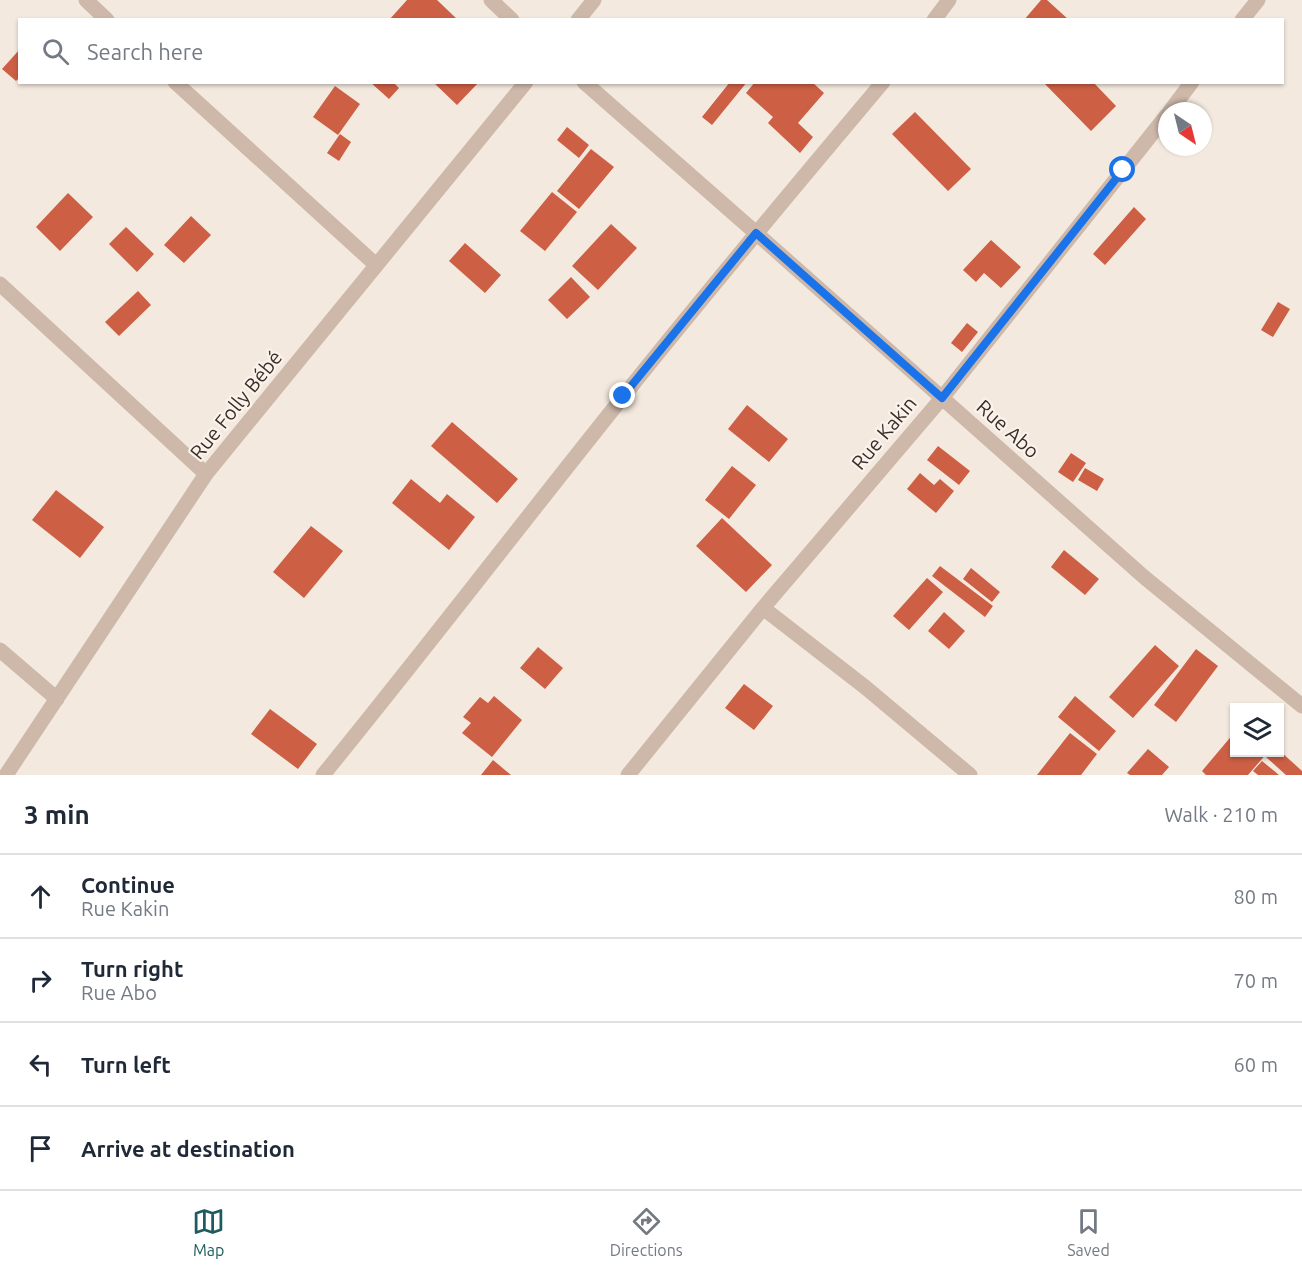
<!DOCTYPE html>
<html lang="en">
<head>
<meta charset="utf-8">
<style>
	body { margin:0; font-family:Ubuntu,sans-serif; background:#f6f6f7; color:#1f2937 }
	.controls { position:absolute; right:18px; bottom:18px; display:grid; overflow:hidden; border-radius:0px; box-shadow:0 2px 4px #0004 }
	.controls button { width:54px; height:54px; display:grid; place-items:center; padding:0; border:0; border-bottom:2px solid #e0e1e3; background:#fff; color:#1f2937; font:30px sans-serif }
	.compass { position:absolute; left:1158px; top:102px; width:54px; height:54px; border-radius:50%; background:#fff; box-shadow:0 2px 4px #0004; rotate:145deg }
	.stop { position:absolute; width:18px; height:18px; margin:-14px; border:4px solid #1a73e8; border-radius:50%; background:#fff }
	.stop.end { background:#1a73e8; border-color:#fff; box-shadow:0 2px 6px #0008 }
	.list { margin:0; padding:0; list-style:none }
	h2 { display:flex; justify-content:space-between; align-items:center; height:78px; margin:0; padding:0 24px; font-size:26px }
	h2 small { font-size:20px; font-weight:400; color:#747a83 }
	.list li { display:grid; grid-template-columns:39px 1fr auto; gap:18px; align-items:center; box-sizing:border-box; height:84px; padding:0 24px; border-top:2px solid #e0e1e3 }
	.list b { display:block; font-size:22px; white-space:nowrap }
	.list p { margin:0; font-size:20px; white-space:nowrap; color:#747a83 }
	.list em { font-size:20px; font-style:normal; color:#747a83 }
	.icon { flex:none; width:33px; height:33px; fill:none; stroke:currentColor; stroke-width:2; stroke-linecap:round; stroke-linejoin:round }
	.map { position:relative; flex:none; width:1302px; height:775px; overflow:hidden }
	.search { position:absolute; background:#fff; box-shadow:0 2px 4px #0004; left:18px; right:18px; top:18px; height:66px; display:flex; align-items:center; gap:15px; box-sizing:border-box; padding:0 21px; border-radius:0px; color:#747a83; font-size:22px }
	.sheet { height:414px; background:#fff }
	nav { display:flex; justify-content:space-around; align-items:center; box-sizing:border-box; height:84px; border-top:2px solid #e0e1e3; background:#fff; font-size:16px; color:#747a83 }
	nav a { display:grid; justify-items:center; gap:3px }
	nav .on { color:#1c5c5e }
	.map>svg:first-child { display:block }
</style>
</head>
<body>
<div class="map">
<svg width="1302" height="775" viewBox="0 0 1302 775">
	<rect width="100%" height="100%" fill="#f4e9de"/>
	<!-- building -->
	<path fill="#cc5f44" d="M407 0H437L458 20H389Z
		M1041 0H1047L1069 20H1024Z
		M20 49V77L16 81 2 69Z
		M370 82H393L399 88 389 99Z
		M433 82H479L457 105Z
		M730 82H747L712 125 702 117Z
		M755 82H812L824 93 798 123 813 137 800 153 768 123 773 117 746 93Z
		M1043 82H1093L1116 106 1091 131Z
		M335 86 360 104 338 135 313 117Z
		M915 112 971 169 948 191 892 134Z
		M567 127 589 145 579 158 557 140Z
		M340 134 351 142 339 161 327 153Z
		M591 149 614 167 579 209 557 191Z
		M552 192 577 212 545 251 520 231Z
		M68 193 93 217 60 251 36 227Z
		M1134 207 1146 219 1105 265 1093 254Z
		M191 216 211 235 184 263 164 245Z
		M611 224 637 248 598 290 572 266Z
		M126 227 154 254 137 272 109 244Z
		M991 240 1021 267 1001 288 984 273 976 282 963 270Z
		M465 243 501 275 485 293 449 261Z
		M571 277 590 297 567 319 548 300Z
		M138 291 151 305 119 336 105 322Z
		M1278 302 1290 309 1273 337 1261 330Z
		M967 323 978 332 962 352 951 343Z
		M747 405 788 439 769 462 728 429Z
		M452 422 518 479 497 503 431 446Z
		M938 446 970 471 959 485 927 460Z
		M1071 453 1086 463 1073 482 1058 472Z
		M732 466 756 485 729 519 705 500Z
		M1085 468 1104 479 1097 491 1078 480Z
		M920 473 934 485 940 479 954 491 936 513 907 489Z
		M411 479 440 503 447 494 475 517 449 550 392 503Z
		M56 490 104 527 80 558 32 520Z
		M722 518 772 565 746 592 696 546Z
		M311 526 343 551 304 598 273 572Z
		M1064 550 1099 579 1085 595 1051 567Z
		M940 566 993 606 985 617 932 576Z
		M971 568 1000 592 992 602 963 579Z
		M927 578 943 592 909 630 893 616Z
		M944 612 965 631 949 649 928 631Z
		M1155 645 1179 666 1133 718 1109 697Z
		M538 647 563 668 545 689 520 668Z
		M1196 649 1218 666 1176 722 1154 705Z
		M744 684 773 706 754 730 725 708Z
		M494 696 522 720 492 757 462 733 471 723 463 717 480 697 488 703Z
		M1075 696 1116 731 1099 751 1058 717Z
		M270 709 317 744 298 769 251 734Z
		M1070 733 1097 754 1081 775H1037Z
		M1234 733V752H1268L1248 775H1206L1202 771Z
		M1148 749 1169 767 1162 775H1130L1127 773Z
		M1280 751 1302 771V775H1286L1266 757 1271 752Z
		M493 760 511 775H481Z
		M1262 761 1279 775H1258L1253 771Z"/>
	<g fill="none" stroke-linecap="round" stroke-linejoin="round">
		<!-- minor -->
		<path stroke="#cdb8a9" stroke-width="15" d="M86 0 107 20
			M491 0 512 20
			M578 20 594 0
			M934 20 949 0
			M1242 20 1258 0
			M175 82 376 265
			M584 82 756 233 1144 577 1302 706
			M1170 111 1192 82
			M0 284 206 474
			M763 608 865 687 970 775
			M0 650 57 699
			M6 775 206 474 526 82
			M323 775C424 651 522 523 622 398 707 291 795 187 883 82
			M628 775 763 608 942 398 1167 115"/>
	</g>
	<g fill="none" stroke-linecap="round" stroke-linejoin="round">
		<!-- route -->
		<path stroke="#1a73e8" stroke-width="8" d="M623 396 756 233 942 398 1123 170"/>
	</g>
	<g text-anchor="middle" stroke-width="4.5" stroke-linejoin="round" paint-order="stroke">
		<!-- street labels -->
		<g font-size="20" fill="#3a2e29" stroke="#fbf3eb">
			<text transform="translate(236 405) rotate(-51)" y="7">Rue Folly Bébé</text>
			<text transform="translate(1008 429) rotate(42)" y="7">Rue Abo</text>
			<text transform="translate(884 433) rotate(-50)" y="7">Rue Kakin</text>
		</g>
	</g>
</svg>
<div class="controls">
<button><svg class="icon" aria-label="layers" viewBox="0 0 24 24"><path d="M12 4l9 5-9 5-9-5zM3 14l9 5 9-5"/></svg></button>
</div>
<svg class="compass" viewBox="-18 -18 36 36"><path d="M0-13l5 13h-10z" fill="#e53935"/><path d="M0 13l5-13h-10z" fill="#747a83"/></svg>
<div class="stop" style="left:1123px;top:170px"></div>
<div class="stop end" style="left:623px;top:396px"></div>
<div class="search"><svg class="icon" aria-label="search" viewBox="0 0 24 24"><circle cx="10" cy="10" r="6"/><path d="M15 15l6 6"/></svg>Search here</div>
</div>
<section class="sheet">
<h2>3 min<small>Walk · 210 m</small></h2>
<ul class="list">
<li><svg class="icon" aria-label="ahead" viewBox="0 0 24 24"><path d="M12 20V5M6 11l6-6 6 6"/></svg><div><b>Continue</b><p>Rue Kakin</p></div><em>80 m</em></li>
<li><svg class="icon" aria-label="right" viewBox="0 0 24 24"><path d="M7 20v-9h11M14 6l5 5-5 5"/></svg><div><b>Turn right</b><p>Rue Abo</p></div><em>70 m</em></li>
<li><svg class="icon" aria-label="left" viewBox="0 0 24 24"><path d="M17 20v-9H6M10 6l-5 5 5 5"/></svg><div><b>Turn left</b></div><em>60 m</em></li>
<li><svg class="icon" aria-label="arrive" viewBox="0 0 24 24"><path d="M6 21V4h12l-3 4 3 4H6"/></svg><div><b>Arrive at destination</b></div></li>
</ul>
</section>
<nav>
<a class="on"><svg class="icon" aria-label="map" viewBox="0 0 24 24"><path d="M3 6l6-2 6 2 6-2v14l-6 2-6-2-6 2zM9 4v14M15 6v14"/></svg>Map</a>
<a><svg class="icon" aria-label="directions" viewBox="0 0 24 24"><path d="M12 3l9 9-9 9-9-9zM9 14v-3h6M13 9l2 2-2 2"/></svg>Directions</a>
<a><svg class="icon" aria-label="saved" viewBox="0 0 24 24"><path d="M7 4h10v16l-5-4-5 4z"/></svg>Saved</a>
</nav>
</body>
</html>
